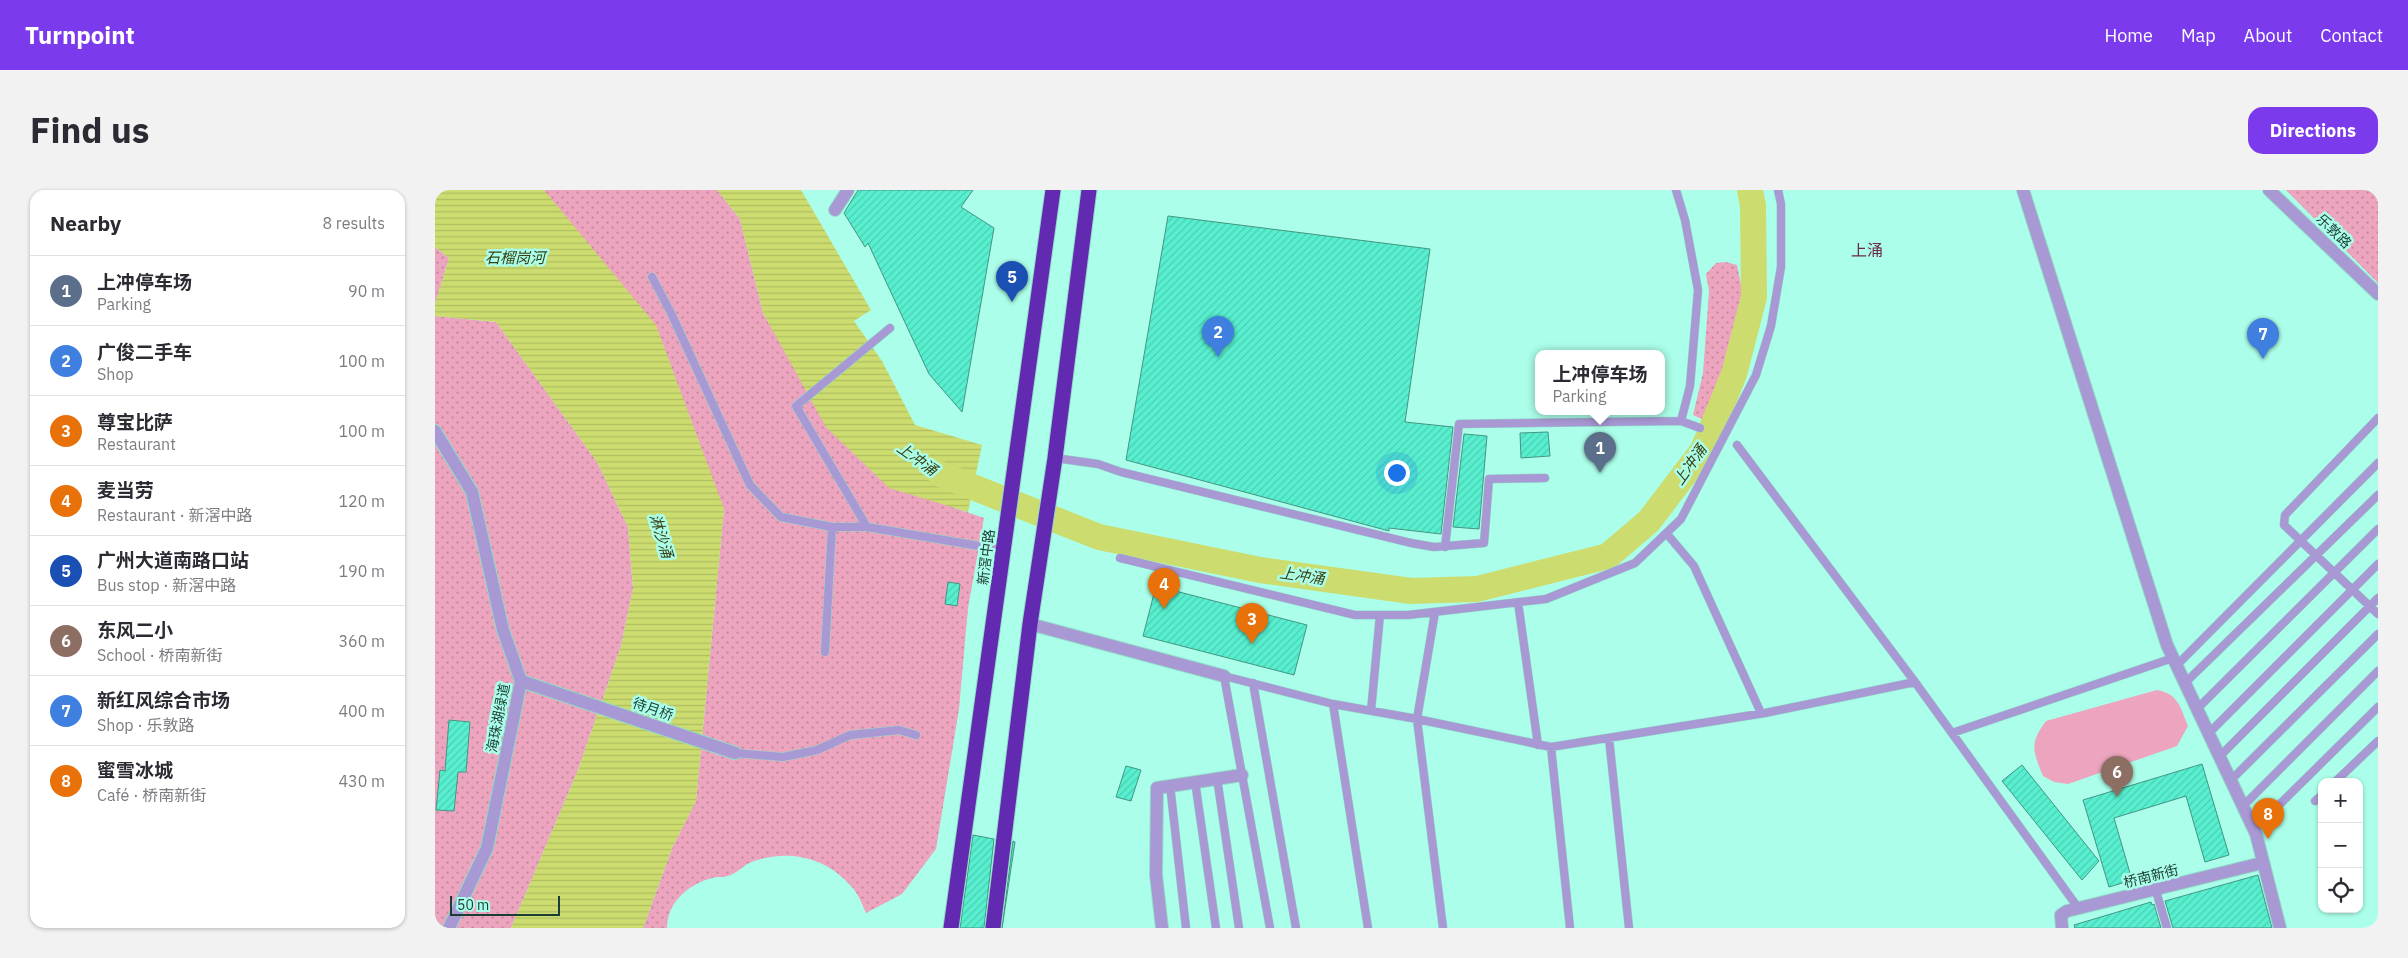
<!DOCTYPE html>
<html lang="en">
<head>
<meta charset="utf-8">
<style>
	body { margin:0; font-family:"IBM Plex Sans","Noto Sans SC",sans-serif; background:#f2f2f3; color:#2b2b33 }
	.controls { position:absolute; right:15px; bottom:15px; display:grid; overflow:hidden; border-radius:10px; box-shadow:0 1px 4px #0004 }
	.controls button { width:45px; height:45px; display:grid; place-items:center; padding:0; border:0; border-bottom:1px solid #e1e1e2; background:#fff; color:#2b2b33; font:25px sans-serif }
	.scale { position:absolute; left:15px; bottom:12px; width:110px; box-sizing:border-box; padding-left:5px; border:2px solid #1a3d35; border-top:0; font-size:14px; line-height:18px; white-space:nowrap; color:#1a3d35; -webkit-text-stroke:4px #abfee9; paint-order:stroke }
	.you { position:absolute; left:961px; top:282px; width:18px; height:18px; margin:-12px; border:4px solid #fff; border-radius:50%; background:#1a73e8; box-shadow:0 0 0 8px #1a73e833 }
	.badge { display:grid; place-items:center; width:32px; height:32px; border-radius:50%; background:#7c3aed; color:#fff; font-size:16px; font-weight:700 }
	.pin { position:absolute; translate:-50% -41px; filter:drop-shadow(0 1px 2px #0008) }
	.pin::after { content:''; position:absolute; top:26px; width:18px; height:15px; background:inherit; clip-path:polygon(0 0,100% 0,50% 100%) }
	.popup { position:absolute; left:1100px; top:160px; width:130px; height:65px; box-sizing:border-box; display:grid; place-content:center; border-radius:10px; background:#fff; filter:drop-shadow(0 1px 4px #0005); font-size:16px; white-space:nowrap; color:#7c7c81 }
	.popup b { font-size:19px; color:#2b2b33 }
	.popup::after { content:''; position:absolute; left:50%; top:100%; margin-left:-10px; border:10px solid transparent; border-top-color:#fff }
	.list { margin:0; padding:0; list-style:none }
	h2 { display:flex; justify-content:space-between; align-items:center; height:65px; margin:0; padding:0 20px; font-size:21px }
	h2 small { font-size:16px; font-weight:400; color:#7c7c81 }
	.list li { display:grid; grid-template-columns:32px 1fr auto; gap:15px; align-items:center; box-sizing:border-box; height:70px; padding:0 20px; border-top:1px solid #e1e1e2 }
	.list b { display:block; font-size:19px; white-space:nowrap }
	.list p { margin:0; font-size:16px; white-space:nowrap; color:#7c7c81 }
	.list em { font-size:16px; font-style:normal; color:#7c7c81 }
	.icon { flex:none; width:28px; height:28px; fill:none; stroke:currentColor; stroke-width:2; stroke-linecap:round; stroke-linejoin:round }
	.map { position:relative; flex:none; width:1943px; height:738px; overflow:hidden; border-radius:15px }
	header { display:flex; align-items:center; gap:30px; box-sizing:border-box; height:70px; padding:0 25px; background:#7c3aed; color:#fff }
	header strong { font-size:24px }
	nav { display:flex; gap:28px; margin-inline-start:auto; font-size:18px }
	.intro { display:flex; align-items:center; justify-content:space-between; box-sizing:border-box; height:120px; padding:0 30px }
	h1 { margin:0; font-size:35px }
	.button { padding:12px 22px; border-radius:15px; background:#7c3aed; color:#fff; font-size:18px; font-weight:700 }
	main { display:flex; gap:30px; padding:0 30px }
	aside { flex:1; background:#fff; border-radius:15px; box-shadow:0 1px 4px #0004 }
	.map>svg:first-child { display:block }
</style>
</head>
<body>
<header>
<strong>Turnpoint</strong>
<nav><a>Home</a><a>Map</a><a>About</a><a>Contact</a></nav>
</header>
<div class="intro"><h1>Find us</h1><a class="button">Directions</a></div>
<main>
<aside>
<h2>Nearby<small>8 results</small></h2>
<ul class="list">
<li><span class="badge" style="background:#5c6f8a">1</span><div><b>上冲停车场</b><p>Parking</p></div><em>90 m</em></li>
<li><span class="badge" style="background:#3f7fe0">2</span><div><b>广俊二手车</b><p>Shop</p></div><em>100 m</em></li>
<li><span class="badge" style="background:#e8710a">3</span><div><b>尊宝比萨</b><p>Restaurant</p></div><em>100 m</em></li>
<li><span class="badge" style="background:#e8710a">4</span><div><b>麦当劳</b><p>Restaurant · 新滘中路</p></div><em>120 m</em></li>
<li><span class="badge" style="background:#1a4fb4">5</span><div><b>广州大道南路口站</b><p>Bus stop · 新滘中路</p></div><em>190 m</em></li>
<li><span class="badge" style="background:#8d6e63">6</span><div><b>东风二小</b><p>School · 桥南新街</p></div><em>360 m</em></li>
<li><span class="badge" style="background:#3f7fe0">7</span><div><b>新红风综合市场</b><p>Shop · 乐敦路</p></div><em>400 m</em></li>
<li><span class="badge" style="background:#e8710a">8</span><div><b>蜜雪冰城</b><p>Café · 桥南新街</p></div><em>430 m</em></li>
</ul>
</aside>
<div class="map">
<svg width="1943" height="738" viewBox="0 0 1943 738">
	<defs>
		<pattern id="park-dots" width="8" height="8" patternUnits="userSpaceOnUse" patternTransform="scale(1.25)"><rect width="8" height="8" fill="#eda4be"/><path d="M2 2h.1M6 6h.1" fill="none" stroke="#bf879b" stroke-width="1.8" stroke-linecap="round"/></pattern>
		<pattern id="water-rules" width="6" height="5" patternUnits="userSpaceOnUse" patternTransform="scale(1.25)"><rect width="6" height="5" fill="#ccdc6f"/><path d="M0 2.5h6" fill="none" stroke="#afbe61"/></pattern>
		<pattern id="building-hatch" width="6" height="6" patternUnits="userSpaceOnUse" patternTransform="scale(1.25)"><rect width="6" height="6" fill="#57efcf"/><path d="M-1 1l2-2M0 6l6-6M5 7l2-2" fill="none" stroke="#4bceb2"/></pattern>
	</defs>
	<rect width="100%" height="100%" fill="#abfee9"/>
	<!-- green -->
	<path fill="#eda4be" d="M1722 500C1744 504 1745 517 1753 536L1742 556 1633 594 1619 592 1608 586C1598 561 1594 554 1611 531Z"/>
	<!-- park -->
	<path fill="url(#park-dots)" d="M109 0H282L305 29 328 123 348 157 517 317 549 328 533 418 524 519 501 659 467 704 431 723C427 714 423 703 416 696 391 667 354 659 319 671 309 674 302 684 292 686 288 688 282 686 277 688 254 694 232 712 232 738H208L238 656 261 611 289 319Z
		M1851 0H1943V93Z
		M0 57 14 68 0 114Z
		M1291 72 1302 75 1308 105 1289 192 1273 232 1258 225 1268 183 1274 101 1271 84 1281 73Z
		M0 126 61 132 162 272 193 337 198 398 186 456 143 580 76 738H0Z"/>
	<!-- water -->
	<path fill="url(#water-rules)" d="M0 0H109L221 135 289 319 261 611 238 656 208 738H76L143 580 186 456 198 398 193 337 162 272 61 132 0 126V114L14 68 0 57Z
		M282 0H366L436 120 419 131 447 171 480 235 547 255 533 322 454 298 391 237 328 123 305 29Z"/>
	<g fill="none" stroke-linecap="round" stroke-linejoin="round">
		<!-- river -->
		<path stroke="#ccdc6f" stroke-width="26" d="M505 284 664 347 825 380 976 401 1042 399 1173 366 1214 331 1268 260 1299 184 1319 107 1318 16 1315 0"/>
	</g>
	<!-- building -->
	<path fill="url(#building-hatch)" stroke="#439683" d="M423 0H538L526 17 559 38 527 222 494 184 433 53 430 57 409 23Z
		M733 26 995 59 970 232 1018 237 1006 344 954 338V341L691 270Z
		M1113 242 1115 266 1086 268 1085 243Z
		M1029 244 1052 246 1044 339 1018 337Z
		M513 392 525 394 522 416 510 414Z
		M721 396 872 435 859 485 708 446Z
		M14 530 35 532 31 582H23L19 621 1 620 5 580 10 581Z
		M1767 574 1794 665 1770 672 1751 606 1679 628 1697 690 1674 697 1648 610Z
		M1587 575 1664 671 1647 690 1567 591Z
		M691 576 706 580 696 611 681 607Z
		M538 645 559 649 549 738H525Z
		M578 651 580 652 567 738Z
		M1823 685 1837 738H1738L1730 711Z
		M1716 712 1717 715 1719 714 1726 738H1640L1639 735Z"/>
	<g fill="none" stroke-linecap="round" stroke-linejoin="round">
		<!-- lane casing -->
		<g stroke="#91dbc9" stroke-width="9">
			<path id="lane" d="M1241 0 1250 30 1263 100 1255 196 1246 231
				M217 87 236 123 315 295 346 327 397 337
				M1943 228 1850 325 1849 335 1943 424
				M1302 255 1480 492 1644 719
				M620 268 663 274 686 282 976 353 999 357 1049 353 1054 289 1110 288
				M432 337 361 216 455 138
				M1232 344 1259 376 1326 523
				M1010 357 1024 234 1246 231 1265 238
				M685 368 920 425H973L1111 409 1200 373 1246 329 1321 185 1336 136 1346 77V14L1343 0
				M1083 412 1103 555
				M1000 422 982 529 1008 738
				M390 462 397 337H432L568 360
				M1742 475 1943 273
				M818 493 861 738
				M1750 493 1943 305
				M898 514 933 738
				M1762 519 1943 339
				M936 521 945 425
				M1517 543 1738 468
				M1774 543 1943 374
				M1174 548 1194 738
				M1116 557 1135 738
				M300 563 348 567 382 560 415 545 464 540 481 545
				M1785 566 1943 408
				M782 588 804 738
				M1796 590 1943 444
				M760 591 781 738
				M1900 592 1943 551
				M735 595 751 738
				M1880 611 1887 605
				M1808 616 1943 481
				M1832 627 1943 517
				M1721 701 1732 738
				M835 738 789 486 898 514 982 529 1116 557 1330 523 1480 492"/>
		</g>
		<!-- street casing -->
		<g stroke="#91dbc9" stroke-width="14">
			<path id="street" d="M1588 0 1732 455 1821 644 1845 738
				M1834 0 1943 104
				M400 20 413 0
				M0 241 37 302 68 440 86 491 52 658 14 738
				M595 434 789 486
				M86 491 300 563
				M727 738 721 685 722 598 807 585
				M1627 738 1626 725 1632 721 1827 673"/>
		</g>
		<!-- highway casing -->
		<g stroke="#91dbc9" stroke-width="17">
			<path id="highway" d="M516 738 618 0
				M558 738 595 434 620 268 654 0"/>
		</g>
		<!-- lane -->
		<use href="#lane" stroke="#a898d4" stroke-width="8"/>
		<!-- street -->
		<use href="#street" stroke="#a898d4" stroke-width="12"/>
		<!-- highway -->
		<use href="#highway" stroke="#622ab0" stroke-width="15"/>
	</g>
	<g text-anchor="middle" stroke-width="5" stroke-linejoin="round" paint-order="stroke">
		<!-- street labels -->
		<g font-size="14" fill="#1a3d35" stroke="#abfee9">
			<text transform="translate(1899 41) rotate(44)" y="5">乐敦路</text>
			<text transform="translate(551 367) rotate(-83)" y="5">新滘中路</text>
			<text transform="translate(218 519) rotate(19)" y="5">待月桥</text>
			<text transform="translate(63 528) rotate(-79)" y="5">海珠湖绿道</text>
			<text transform="translate(1716 686) rotate(-14)" y="5">桥南新街</text>
		</g>
		<!-- water labels -->
		<g font-size="15" font-style="italic" fill="#3a4012" stroke="#abfee9">
			<text x="80" y="73">石榴岗河</text>
			<text transform="translate(482 269) rotate(35)" y="5">上冲涌</text>
			<text transform="translate(1255 275) rotate(-55)" y="5">上冲涌</text>
			<text transform="translate(226 346) rotate(73)" y="5">淋沙涌</text>
			<text transform="translate(867 386) rotate(8)" y="5">上冲涌</text>
		</g>
		<!-- quarter labels -->
		<g font-size="16" fill="#6c2a46" stroke="#abfee9">
			<text x="1432" y="66">上涌</text>
		</g>
	</g>
</svg>
<div class="controls">
<button>+</button>
<button>−</button>
<button><svg class="icon" aria-label="locate" viewBox="0 0 24 24"><circle cx="12" cy="12" r="6"/><path d="M12 2v4M12 18v4M2 12h4M18 12h4"/></svg></button>
</div>
<div class="scale">50 m</div>
<div class="you"></div>
<div class="pin badge" style="left:1165px;top:283px;background:#5c6f8a">1</div>
<div class="popup"><b>上冲停车场</b>Parking</div>
<div class="pin badge" style="left:783px;top:167px;background:#3f7fe0">2</div>
<div class="pin badge" style="left:817px;top:454px;background:#e8710a">3</div>
<div class="pin badge" style="left:729px;top:419px;background:#e8710a">4</div>
<div class="pin badge" style="left:577px;top:112px;background:#1a4fb4">5</div>
<div class="pin badge" style="left:1682px;top:607px;background:#8d6e63">6</div>
<div class="pin badge" style="left:1828px;top:169px;background:#3f7fe0">7</div>
<div class="pin badge" style="left:1833px;top:649px;background:#e8710a">8</div>
</div>
</main>
</body>
</html>
